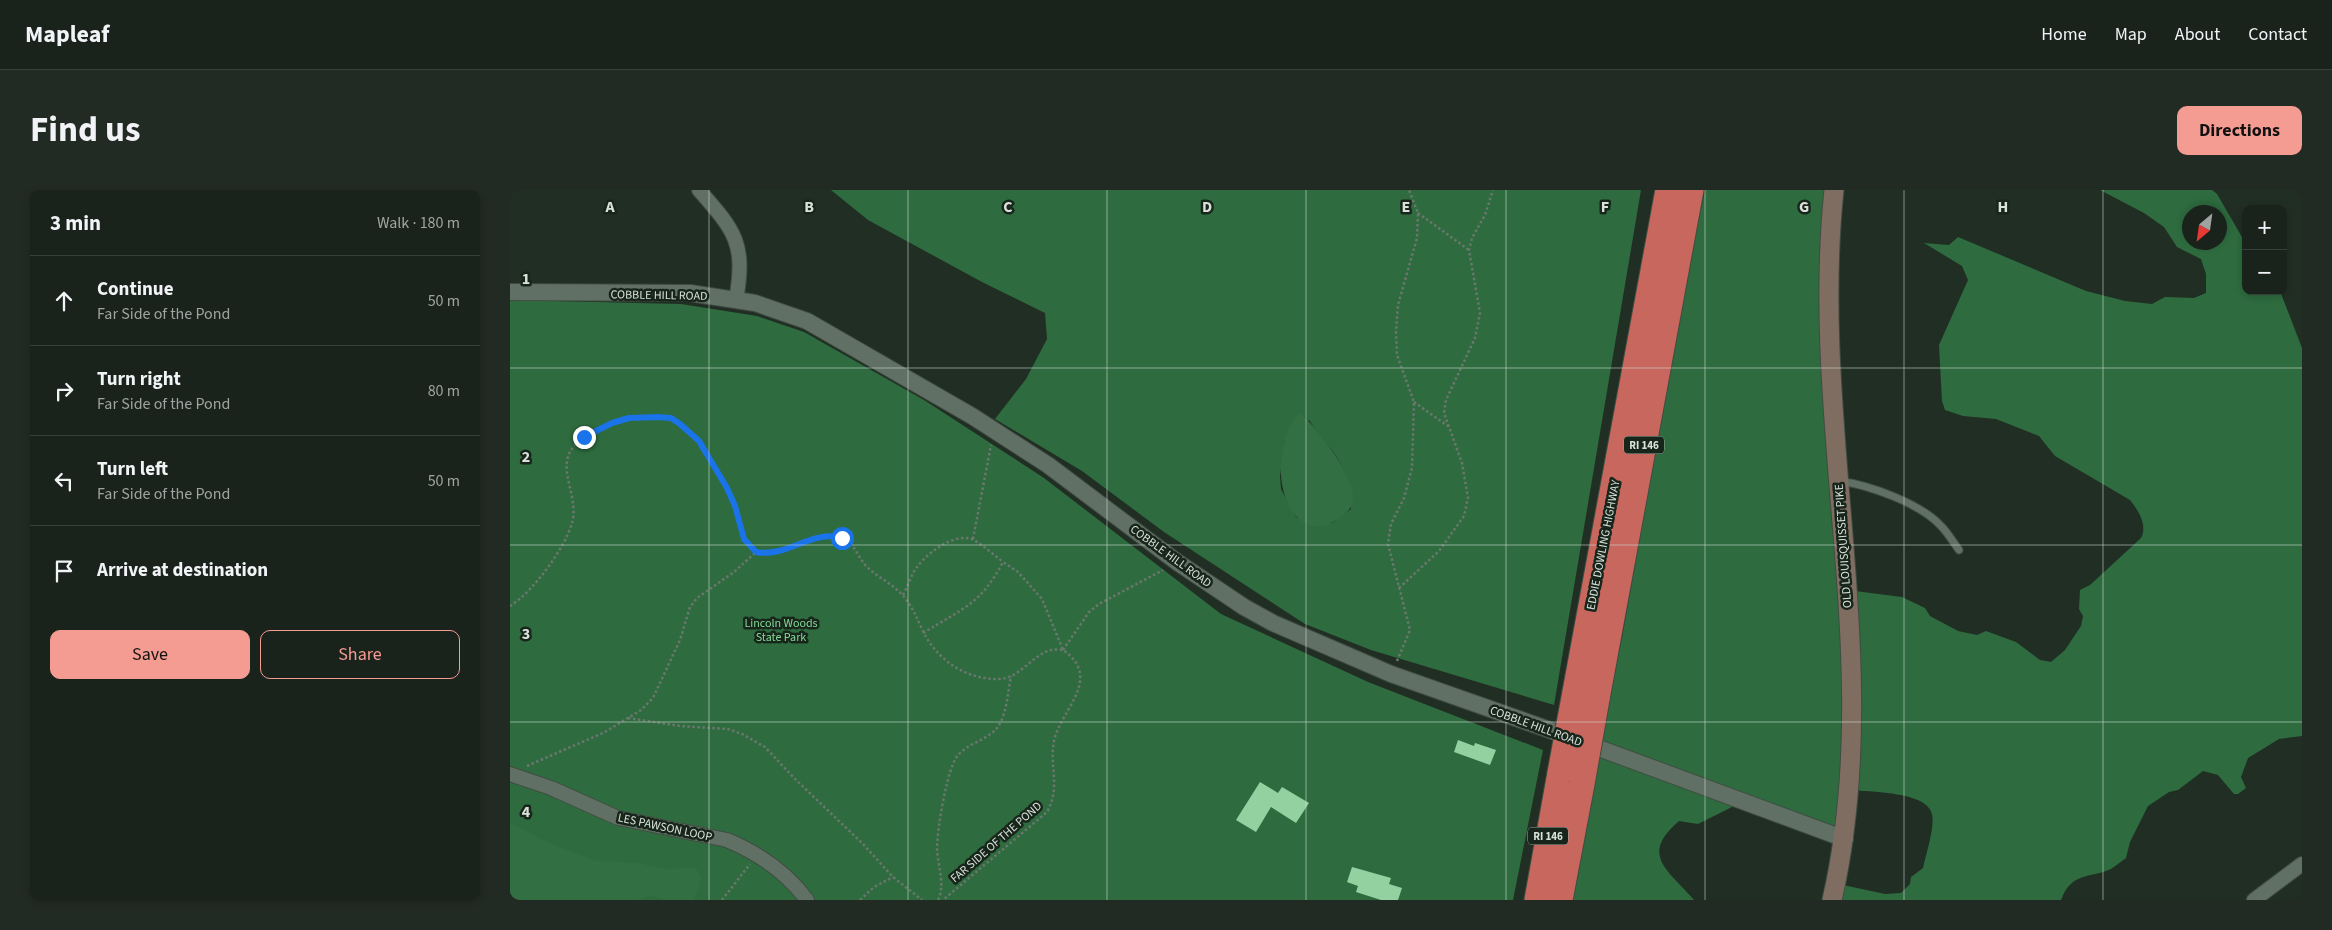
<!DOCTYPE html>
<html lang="en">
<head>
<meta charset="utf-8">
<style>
	body { margin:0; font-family:"Source Sans 3",sans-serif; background:#222a24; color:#f1f3f6 }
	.controls { position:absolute; right:15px; top:15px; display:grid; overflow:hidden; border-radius:10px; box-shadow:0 2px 8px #0003 }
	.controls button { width:45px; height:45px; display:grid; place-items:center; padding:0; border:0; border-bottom:1px solid #373f3a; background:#19221b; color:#f1f3f6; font:25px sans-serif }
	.compass { position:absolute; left:1672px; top:15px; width:45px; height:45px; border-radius:50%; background:#19221b; box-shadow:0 2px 8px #0003; rotate:209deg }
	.stop { position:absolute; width:15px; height:15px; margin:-11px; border:4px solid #1a73e8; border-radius:50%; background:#fff }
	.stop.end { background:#1a73e8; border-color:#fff; box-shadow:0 1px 5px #0008 }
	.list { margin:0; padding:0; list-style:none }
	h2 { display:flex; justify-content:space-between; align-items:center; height:65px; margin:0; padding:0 20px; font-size:21px }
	h2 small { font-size:16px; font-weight:400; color:#9fa4a3 }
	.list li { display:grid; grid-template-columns:32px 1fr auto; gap:15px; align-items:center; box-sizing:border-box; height:90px; padding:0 20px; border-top:1px solid #373f3a }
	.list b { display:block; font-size:19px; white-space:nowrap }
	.list p { margin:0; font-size:16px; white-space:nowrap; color:#9fa4a3 }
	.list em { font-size:16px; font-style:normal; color:#9fa4a3 }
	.actions { display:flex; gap:10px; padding:15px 20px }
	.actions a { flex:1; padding:11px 0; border:1px solid #f59c92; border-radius:10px; text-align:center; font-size:18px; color:#f59c92 }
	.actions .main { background:#f59c92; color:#111 }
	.icon { flex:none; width:28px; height:28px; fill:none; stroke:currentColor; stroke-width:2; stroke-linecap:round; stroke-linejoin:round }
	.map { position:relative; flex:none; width:1792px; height:710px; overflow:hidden; border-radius:10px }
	header { display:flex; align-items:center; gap:30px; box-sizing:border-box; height:70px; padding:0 25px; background:#19221b; border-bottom:1px solid #373f3a }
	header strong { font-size:24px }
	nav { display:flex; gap:28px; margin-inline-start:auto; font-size:18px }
	.intro { display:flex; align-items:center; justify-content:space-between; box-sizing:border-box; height:120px; padding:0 30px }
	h1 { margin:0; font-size:35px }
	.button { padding:12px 22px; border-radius:10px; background:#f59c92; color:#111; font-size:18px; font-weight:700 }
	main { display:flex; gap:30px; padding:0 30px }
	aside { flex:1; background:#19221b; border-radius:10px; box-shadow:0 2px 8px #0003 }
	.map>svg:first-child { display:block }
</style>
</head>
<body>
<header>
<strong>Mapleaf</strong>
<nav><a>Home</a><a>Map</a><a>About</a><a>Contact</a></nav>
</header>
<div class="intro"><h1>Find us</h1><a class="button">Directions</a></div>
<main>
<aside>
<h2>3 min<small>Walk · 180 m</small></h2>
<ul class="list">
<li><svg class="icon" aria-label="ahead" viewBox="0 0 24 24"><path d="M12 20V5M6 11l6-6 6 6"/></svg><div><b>Continue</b><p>Far Side of the Pond</p></div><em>50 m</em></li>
<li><svg class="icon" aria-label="right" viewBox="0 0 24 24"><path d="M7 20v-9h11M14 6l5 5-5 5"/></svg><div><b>Turn right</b><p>Far Side of the Pond</p></div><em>80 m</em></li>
<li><svg class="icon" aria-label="left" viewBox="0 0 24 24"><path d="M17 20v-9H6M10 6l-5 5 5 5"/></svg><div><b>Turn left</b><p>Far Side of the Pond</p></div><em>50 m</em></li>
<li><svg class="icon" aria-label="arrive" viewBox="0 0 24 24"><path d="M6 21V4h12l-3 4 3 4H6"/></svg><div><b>Arrive at destination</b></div></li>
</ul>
<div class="actions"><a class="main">Save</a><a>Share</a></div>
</aside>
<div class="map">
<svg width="1792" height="710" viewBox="0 0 1792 710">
	<rect width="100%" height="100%" fill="#212e24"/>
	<!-- forest -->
	<path fill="#2e6c3f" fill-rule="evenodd" d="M321 0H1131L1044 515 861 460 795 434 654 342 572 281 485 229 516 189 537 149 535 123 472 92 358 30ZM799 230C810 247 829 265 835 283 839 294 839 307 841 319L822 333 800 334 786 327 771 299 770 286 775 251Z
		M1195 0H1323L1337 400 1392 407 1415 418 1420 426 1448 441 1467 445 1476 441 1506 452 1530 470 1541 472 1555 460 1571 436 1573 426 1569 419 1570 400 1580 395 1631 348C1638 335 1628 320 1620 310L1545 266 1529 246 1486 229 1453 226 1435 220 1432 211 1429 155 1458 90 1452 76 1414 53 1439 55 1448 47 1576 101 1615 111 1642 114 1655 107 1684 108 1696 103V84L1691 69 1667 57 1654 37 1634 23 1590 0H1702L1707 4 1736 54V101H1770L1792 158V546L1769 549 1738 568 1731 587 1736 598 1728 604H1724L1708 585 1693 581 1668 600 1659 602 1638 616 1620 652 1616 668C1610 672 1603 679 1596 681 1575 688 1561 684 1551 710H1329L1333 695 1375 704 1391 703 1400 694 1401 687 1413 678C1416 664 1425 637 1422 624 1417 601 1358 602 1339 600L1322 641 1230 613 1188 634 1169 631C1129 665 1158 680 1184 710H1050L1089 554 1112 448 1173 104ZM1680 22H1710V52H1680Z
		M0 110 171 114 247 126 294 142 414 210 534 288 711 424 858 492 1033 560 1003 710H0Z"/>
	<!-- water -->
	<path fill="#327043" d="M789 224C800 228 825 264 832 276 836 284 844 299 843 308 843 317 838 322 831 327 788 359 765 302 772 266 775 251 777 234 789 224Z
		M0 632 32 650 86 671 128 673 155 679 183 678 188 681 191 689 187 704 183 710H155L139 705 127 710H0Z"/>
	<!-- building -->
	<path fill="#93d2a0" d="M948 550 964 556 965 553 986 560 980 575 944 562Z
		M750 592 768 603 772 597 799 613 786 633 761 617 746 642 726 630Z
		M842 677 881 688 879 694 892 698 888 710H871L846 702 848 696 837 692Z"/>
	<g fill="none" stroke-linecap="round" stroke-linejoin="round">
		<!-- service casing -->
		<g stroke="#404c42" stroke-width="9">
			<path id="service" d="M1329 291C1359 295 1410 313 1431 336 1438 343 1443 352 1449 360"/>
		</g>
		<!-- minor casing -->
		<g stroke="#404c42" stroke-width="16">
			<path id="minor" d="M189 0C225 41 236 53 226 110
				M0 584 41 598 108 628 217 650C248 663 277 683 297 710
				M1744 710 1792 674"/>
		</g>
		<!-- tertiary casing -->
		<g stroke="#404c42" stroke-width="18">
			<path id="tertiary" d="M0 102 180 103 245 113 297 131 462 226 538 275 667 372 734 417 763 433 881 484 1037 539 1335 649"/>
		</g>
		<!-- secondary casing -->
		<g stroke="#404c42" stroke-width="21">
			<path id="secondary" d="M1322 710C1376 475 1299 236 1324 0"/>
		</g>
		<!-- motorway casing -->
		<g stroke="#404c42" stroke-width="27">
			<path id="motorway" d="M1065 502 1158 0
				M1087 509 1181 0
				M1027 710 1050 583
				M1050 710 1072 594"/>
		</g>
		<!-- path -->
		<path stroke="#6b766d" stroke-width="2.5" stroke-dasharray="2.5 2.5" stroke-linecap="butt" d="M908 23 959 60
			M904 212 938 236
			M463 349 481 255
			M889 398 929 361 954 326 958 308 952 273 934 223 936 210 965 148 970 123 959 60 962 48 975 25 983 0
			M393 405C398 396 401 385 407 377 417 363 446 341 464 350 474 356 484 365 493 372
			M0 416C23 402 55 358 62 333 71 301 36 269 77 246 99 234 136 220 161 229 181 236 193 258 203 275 211 288 219 301 225 315 230 329 230 351 244 360 267 375 307 335 333 348 344 353 348 367 356 376 368 388 385 395 395 408 403 418 407 429 413 441 427 470 456 490 490 489 510 488 522 465 541 460 544 459 549 460 553 460 594 489 550 520 544 551 539 577 551 597 537 622L433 710
			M413 443C452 419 471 414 493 372L508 382 532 409 553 460
			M553 460 579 422 589 414 653 380
			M887 471 900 440 878 354 881 334 894 308 902 278 904 212 887 165 886 142 888 115 907 48 908 23 899 0
			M118 528 170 536 218 539 232 544 255 557 284 588 352 653 383 687 412 710
			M17 576 95 542 131 520 143 508 170 450 180 417 187 408 224 382 246 362
			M212 710 240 674
			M350 710 364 697 383 687
			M428 710C436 693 427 675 427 657 428 635 435 594 443 574 451 552 478 553 489 535 497 522 498 501 501 486"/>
		<!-- service -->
		<use href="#service" stroke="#617064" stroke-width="7"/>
		<!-- minor -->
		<use href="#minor" stroke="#617064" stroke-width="14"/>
		<!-- tertiary -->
		<use href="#tertiary" stroke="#617064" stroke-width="16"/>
		<!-- secondary -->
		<use href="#secondary" stroke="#806d62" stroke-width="19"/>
		<!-- motorway -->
		<use href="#motorway" stroke="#c7675e" stroke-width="25"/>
		<!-- motorway-bridge casing -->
		<g stroke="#404c42" stroke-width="27" stroke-linecap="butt">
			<path id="motorway-bridge" d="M1050 583 1065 502
				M1072 594 1087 509"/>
		</g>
		<!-- motorway-bridge -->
		<use href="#motorway-bridge" stroke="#c7675e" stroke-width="25"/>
	</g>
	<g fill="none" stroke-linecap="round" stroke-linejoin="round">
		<!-- route -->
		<path stroke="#1a73e8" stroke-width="6" d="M74 247 102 233 119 228 148 227 161 228 170 234 189 251 217 298 225 316 234 349 246 362C276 368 303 339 332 348"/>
	</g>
	<!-- grid -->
	<path fill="none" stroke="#d9e1da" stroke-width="1" stroke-opacity="0.55" d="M199 0V710M398 0V710M597 0V710M796 0V710M996 0V710M1195 0V710M1394 0V710M1593 0V710M0 178H1792M0 355H1792M0 532H1792"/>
	<g text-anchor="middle" stroke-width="5" stroke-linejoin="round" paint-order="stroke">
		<!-- shield labels -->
		<g fill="#17251a" stroke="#9fa9a0" stroke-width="1">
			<rect x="1114" y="246.5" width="40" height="17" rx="4"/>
			<rect x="1018" y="637.5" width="40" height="17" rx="4"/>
		</g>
		<g font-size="11" font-weight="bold" fill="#d9e1da">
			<text x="1134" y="259">RI 146</text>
			<text x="1038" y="650">RI 146</text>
		</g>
		<!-- street labels -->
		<g font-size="12" fill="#d9e1da" stroke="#17251a">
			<text transform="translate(149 105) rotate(1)" y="4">COBBLE HILL ROAD</text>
			<text transform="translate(1093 355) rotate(-79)" y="4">EDDIE DOWLING HIGHWAY</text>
			<text transform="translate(1333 356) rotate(-94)" y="4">OLD LOUISQUISSET PIKE</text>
			<text transform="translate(661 366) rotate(36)" y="4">COBBLE HILL ROAD</text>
			<text transform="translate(1026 536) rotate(20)" y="4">COBBLE HILL ROAD</text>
			<text transform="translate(155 637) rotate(12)" y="4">LES PAWSON LOOP</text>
			<text transform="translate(486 652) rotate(-41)" y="4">FAR SIDE OF THE POND</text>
		</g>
		<!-- park labels -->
		<g font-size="12" fill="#82d996" stroke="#17251a">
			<text x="271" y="437">Lincoln Woods<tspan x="271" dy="14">State Park</tspan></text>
		</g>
	</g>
	<g font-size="16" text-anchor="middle" font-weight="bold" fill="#d9e1da" stroke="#17251a" stroke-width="5" stroke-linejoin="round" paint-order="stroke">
		<text x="100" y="22">A</text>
		<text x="299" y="22">B</text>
		<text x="498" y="22">C</text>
		<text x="697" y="22">D</text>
		<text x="896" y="22">E</text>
		<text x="1095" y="22">F</text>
		<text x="1294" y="22">G</text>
		<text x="1493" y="22">H</text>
		<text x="16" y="94">1</text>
		<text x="16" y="272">2</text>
		<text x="16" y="449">3</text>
		<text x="16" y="627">4</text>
	</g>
</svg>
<div class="controls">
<button>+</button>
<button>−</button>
</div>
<svg class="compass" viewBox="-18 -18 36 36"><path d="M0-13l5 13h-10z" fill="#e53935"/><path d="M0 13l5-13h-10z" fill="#9fa4a3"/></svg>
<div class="stop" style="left:332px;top:348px"></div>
<div class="stop end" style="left:74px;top:247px"></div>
</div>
</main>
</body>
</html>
